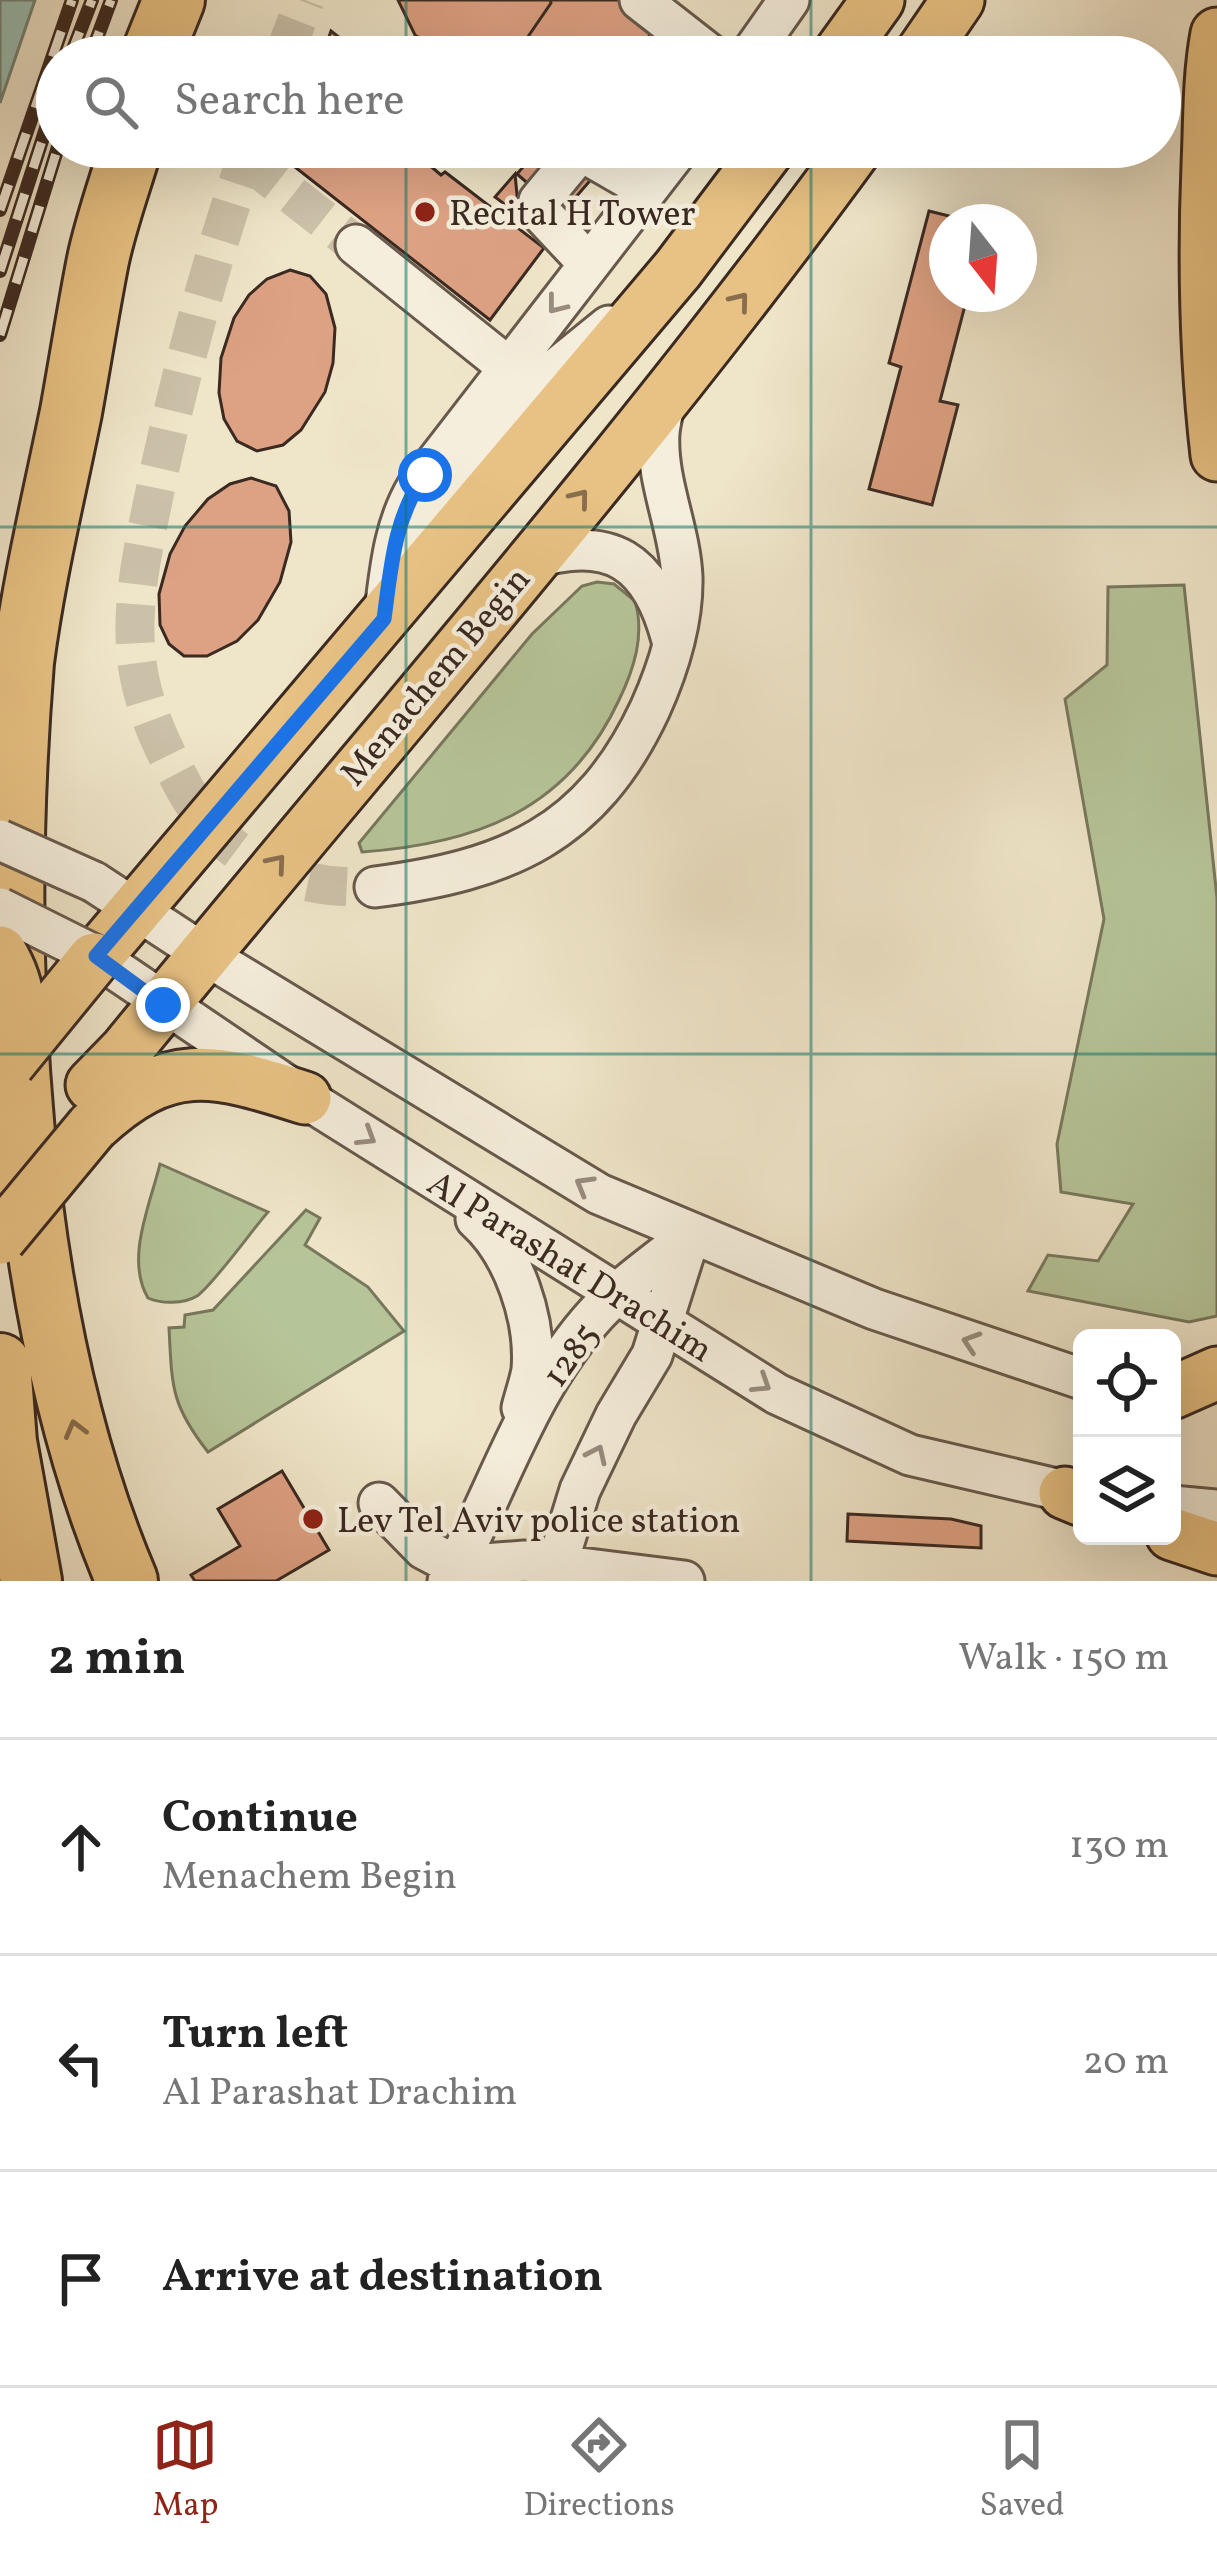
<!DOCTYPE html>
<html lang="en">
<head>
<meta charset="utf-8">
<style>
	body { margin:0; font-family:Vollkorn,serif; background:#f6f6f6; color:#222 }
	.controls { position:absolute; right:36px; bottom:36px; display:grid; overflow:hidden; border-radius:18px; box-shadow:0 12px 48px #0002 }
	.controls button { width:108px; height:108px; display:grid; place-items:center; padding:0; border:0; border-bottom:3px solid #e0e0e0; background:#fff; color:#222; font:60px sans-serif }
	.compass { position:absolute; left:929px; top:204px; width:108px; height:108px; border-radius:50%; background:#fff; box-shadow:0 12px 48px #0002; rotate:163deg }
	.stop { position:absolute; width:36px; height:36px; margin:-27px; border:9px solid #1a73e8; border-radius:50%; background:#fff }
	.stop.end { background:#1a73e8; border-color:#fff; box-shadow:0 3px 12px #0008 }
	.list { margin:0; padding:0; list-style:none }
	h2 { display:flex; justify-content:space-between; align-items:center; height:156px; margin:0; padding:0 48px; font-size:51px }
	h2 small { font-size:39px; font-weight:400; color:#767676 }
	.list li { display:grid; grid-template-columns:78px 1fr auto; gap:36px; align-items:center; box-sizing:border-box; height:216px; padding:0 48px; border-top:3px solid #e0e0e0 }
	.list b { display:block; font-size:45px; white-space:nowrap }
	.list p { margin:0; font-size:39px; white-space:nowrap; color:#767676 }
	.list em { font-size:39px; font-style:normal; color:#767676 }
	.icon { flex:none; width:66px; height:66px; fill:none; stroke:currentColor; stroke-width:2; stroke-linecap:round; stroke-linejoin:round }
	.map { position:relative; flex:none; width:1217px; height:1581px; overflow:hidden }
	.search { position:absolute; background:#fff; box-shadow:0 12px 48px #0002; left:36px; right:36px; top:36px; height:132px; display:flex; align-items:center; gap:30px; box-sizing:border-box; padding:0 42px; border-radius:66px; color:#767676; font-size:45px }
	.sheet { height:804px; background:#fff }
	nav { display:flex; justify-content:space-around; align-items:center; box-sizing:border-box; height:168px; border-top:3px solid #e0e0e0; background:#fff; font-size:33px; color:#767676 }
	nav a { display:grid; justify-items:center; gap:6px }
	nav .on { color:#8f2418 }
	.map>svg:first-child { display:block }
</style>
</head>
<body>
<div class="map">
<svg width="1217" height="1581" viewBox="0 0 1217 1581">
	<rect width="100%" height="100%" fill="#efe5c9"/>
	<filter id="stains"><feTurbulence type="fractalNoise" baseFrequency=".00167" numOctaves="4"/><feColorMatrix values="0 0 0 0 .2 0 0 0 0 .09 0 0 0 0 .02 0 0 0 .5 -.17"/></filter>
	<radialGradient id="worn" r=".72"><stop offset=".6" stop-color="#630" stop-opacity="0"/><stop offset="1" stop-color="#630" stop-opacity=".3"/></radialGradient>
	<!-- green -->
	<path fill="#b6c599" stroke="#78785e" stroke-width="3" d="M597 582 614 584 635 601C645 635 634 669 619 700 568 810 476 844 362 852L359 843 532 634 582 586Z
		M1184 585 1217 898V1316L1189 1322 1028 1291 1048 1255 1098 1261 1133 1204 1061 1192 1057 1144 1104 919 1065 699 1107 665 1108 587Z
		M160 1164 268 1212C252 1230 213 1285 197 1296 184 1304 161 1304 148 1298 125 1259 150 1205 160 1164Z
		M306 1210 320 1218 305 1245 368 1287 404 1331 208 1452C171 1405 172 1387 169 1328L184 1327 185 1315 213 1310Z"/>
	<!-- water -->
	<path fill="#9abfb5" stroke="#74837a" stroke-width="3" d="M0 0H35L0 103Z"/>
	<!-- building -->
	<path fill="#dda183" stroke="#3b2a22" stroke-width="3" d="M398 0H623L657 26 633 57 548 50 543 57H444L415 35Z
		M398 0H550L551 3 514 57H444L415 35Z
		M331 31 364 57H322Z
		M291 147H419L415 153 441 175 445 172 544 248 490 320 286 160Z
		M540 147H562L595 175 562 213 517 174Z
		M515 174 519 215 495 197Z
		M929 211 973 222H947V294H968L940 401 958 405 932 505 869 489 901 367 889 363Z
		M290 270 310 276 326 294 335 328 333 363 325 392 301 430 283 445 257 451 237 441 224 419 219 393 221 358 234 318 249 295 267 279Z
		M251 478 276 486 289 511 291 542 280 582 258 620 237 641 207 656H184L169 644 160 625 159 594 170 554 185 526 208 499 230 484Z
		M282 1471 329 1550 276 1581H195L191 1575 240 1546 218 1509Z
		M848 1514 951 1519 981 1526V1548L847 1541Z"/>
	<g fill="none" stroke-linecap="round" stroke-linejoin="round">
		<!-- minor-tunnel -->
		<path stroke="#cbc0a8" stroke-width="39" stroke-dasharray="39 20" stroke-linecap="butt" d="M283 57 305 0
			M250 147C212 257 182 367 157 481 144 546 126 614 140 680 148 718 166 755 185 789 226 864 293 890 375 887
			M246 159 356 245"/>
		<!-- minor casing -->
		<g stroke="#68594c" stroke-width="45">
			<path id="minor" d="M640 0 713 57
				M749 57 789 0
				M356 245 508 367
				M588 263 542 214 539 201 577 155H588L647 189
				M426 532 540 382 609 326
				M531 559C611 534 651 561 672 640
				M384 619C390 573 393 527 417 487L680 147
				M94 882 204 954 599 1194 874 1309 1082 1379
				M375 887C507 870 591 835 650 709 668 669 683 621 682 577 680 529 656 481 659 433 660 421 664 408 666 397
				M94 955 305 1098 777 1394 910 1455 1082 1495
				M476 1219C514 1253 536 1319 532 1370 530 1382 525 1396 522 1408
				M379 1503 424 1549 456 1566 525 1561 684 1581
				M1172 1506 1217 1510
				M448 1581C498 1492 526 1390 597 1313 624 1284 660 1260 690 1235
				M552 1581 580 1490 616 1415 652 1355 690 1235"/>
		</g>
		<!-- major casing -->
		<g stroke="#3b2a22" stroke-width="57">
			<path id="major" d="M1217 34C1209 77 1210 121 1208 165 1204 262 1206 359 1217 455
				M837 57 878 0
				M919 57 958 0
				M94 959 678 269 770 147
				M92 1085 126 1050C370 751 630 458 857 147
				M92 1127C168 1056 212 1068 305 1098
				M1172 1393 1217 1373
				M1065 1493 1082 1500
				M1172 1534 1217 1549"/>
		</g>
		<!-- highway casing -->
		<g stroke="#3b2a22" stroke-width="66">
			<path id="highway" d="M151 57 174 0
				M0 1364 6 1442 31 1581
				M127 1581C13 1313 0 949 23 662 34 577 54 496 71 412 80 362 88 311 98 260 106 222 120 184 131 147"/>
		</g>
		<!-- minor -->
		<use href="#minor" stroke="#f5eedc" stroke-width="39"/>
		<!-- major -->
		<use href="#major" stroke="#e8c284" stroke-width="51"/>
		<!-- highway -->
		<use href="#highway" stroke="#e8c284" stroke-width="60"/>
		<!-- rail casing -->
		<g stroke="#3b2a22" stroke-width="14">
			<path id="rail" d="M70 57 92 0
				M90 57 111 0
				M0 210 72 0
				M0 271 57 94
				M0 335 58 147"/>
		</g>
		<!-- rail -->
		<use href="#rail" stroke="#f5eedc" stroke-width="9" stroke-dasharray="27" stroke-linecap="butt"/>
		<!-- minor-bridge casing -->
		<g stroke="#68594c" stroke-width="45" stroke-linecap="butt">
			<path id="minor-bridge" d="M0 840 94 882
				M0 908 94 955"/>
		</g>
		<!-- major-bridge casing -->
		<g stroke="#3b2a22" stroke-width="57" stroke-linecap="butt">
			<path id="major-bridge" d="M0 952C23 990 22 1019 10 1060
				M9 1063 94 959
				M0 1238 92 1127"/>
		</g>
		<!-- minor-bridge -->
		<use href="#minor-bridge" stroke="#f5eedc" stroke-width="39"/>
		<!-- major-bridge -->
		<use href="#major-bridge" stroke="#e8c284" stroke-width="51"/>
	</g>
	<!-- one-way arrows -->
	<defs><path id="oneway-chevron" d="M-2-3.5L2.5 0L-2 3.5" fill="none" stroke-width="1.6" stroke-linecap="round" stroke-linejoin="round" transform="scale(3)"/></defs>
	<g stroke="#896e4e">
		<use href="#oneway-chevron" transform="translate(740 301) rotate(-51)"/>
		<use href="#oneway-chevron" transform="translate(580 498) rotate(-51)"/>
		<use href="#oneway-chevron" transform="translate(277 863) rotate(-50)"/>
		<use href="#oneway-chevron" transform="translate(75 1429) rotate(-105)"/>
	</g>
	<g stroke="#988c7f">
		<use href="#oneway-chevron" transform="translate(556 305) rotate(128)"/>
		<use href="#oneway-chevron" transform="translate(367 1137) rotate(32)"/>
		<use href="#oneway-chevron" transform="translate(584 1185) rotate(-150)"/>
		<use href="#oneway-chevron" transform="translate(971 1342) rotate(-162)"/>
		<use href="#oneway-chevron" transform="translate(762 1384) rotate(33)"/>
		<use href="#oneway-chevron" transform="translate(597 1454) rotate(-65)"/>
	</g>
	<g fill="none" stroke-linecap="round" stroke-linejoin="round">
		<!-- route -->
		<path stroke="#1a73e8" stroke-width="15" d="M163 1005 96 956 384 619C391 568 394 517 425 475"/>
	</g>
	<!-- grid -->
	<path fill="none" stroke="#0f766e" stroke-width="3" stroke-opacity="0.55" d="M406 0V57M811 0V57M406 147V1581M811 147V1581M0 527H1217M0 1054H1217"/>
	<!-- markers -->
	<g fill="#8f2418" stroke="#f5eedc" stroke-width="4.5">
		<circle cx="425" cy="212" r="12"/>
		<circle cx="313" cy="1519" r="12"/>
	</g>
	<g text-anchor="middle" stroke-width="9" stroke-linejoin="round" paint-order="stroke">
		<!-- poi labels -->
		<g font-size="36" fill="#3b2a22" stroke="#f5eedc" text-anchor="start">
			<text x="449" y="225">Recital H Tower</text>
			<text x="337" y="1532">Lev Tel Aviv police station</text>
		</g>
		<!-- street labels -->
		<g font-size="36" fill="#3b2a22" stroke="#f5eedc">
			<text transform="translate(434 675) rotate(-50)" y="13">Menachem Begin</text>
			<text transform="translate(571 1265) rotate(32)" y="13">Al Parashat Drachim</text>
			<text transform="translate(569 1354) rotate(-55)" y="13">1285</text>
		</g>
	</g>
	<rect width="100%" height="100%" filter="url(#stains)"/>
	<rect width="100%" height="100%" fill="url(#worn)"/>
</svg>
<div class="controls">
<button><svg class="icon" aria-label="locate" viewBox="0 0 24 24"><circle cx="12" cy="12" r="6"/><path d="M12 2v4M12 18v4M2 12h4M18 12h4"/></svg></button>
<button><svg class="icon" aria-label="layers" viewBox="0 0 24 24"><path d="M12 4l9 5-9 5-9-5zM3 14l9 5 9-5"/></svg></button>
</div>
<svg class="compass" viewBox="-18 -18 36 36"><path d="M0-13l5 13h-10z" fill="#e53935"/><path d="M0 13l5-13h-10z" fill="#767676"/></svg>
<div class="stop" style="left:425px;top:475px"></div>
<div class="stop end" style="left:163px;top:1005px"></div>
<div class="search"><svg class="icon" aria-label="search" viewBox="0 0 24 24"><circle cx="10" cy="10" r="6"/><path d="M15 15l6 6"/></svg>Search here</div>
</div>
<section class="sheet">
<h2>2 min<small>Walk · 150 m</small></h2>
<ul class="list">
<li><svg class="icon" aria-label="ahead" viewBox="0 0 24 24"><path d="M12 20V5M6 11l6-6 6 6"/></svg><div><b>Continue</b><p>Menachem Begin</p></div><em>130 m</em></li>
<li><svg class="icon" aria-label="left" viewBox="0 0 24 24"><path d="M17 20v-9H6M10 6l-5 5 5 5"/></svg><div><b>Turn left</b><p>Al Parashat Drachim</p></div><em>20 m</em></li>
<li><svg class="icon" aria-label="arrive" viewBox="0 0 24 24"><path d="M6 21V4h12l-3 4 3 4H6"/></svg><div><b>Arrive at destination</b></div></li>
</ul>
</section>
<nav>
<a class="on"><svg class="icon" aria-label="map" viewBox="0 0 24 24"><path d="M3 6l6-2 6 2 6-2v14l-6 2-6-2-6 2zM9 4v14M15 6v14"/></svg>Map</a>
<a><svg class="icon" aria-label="directions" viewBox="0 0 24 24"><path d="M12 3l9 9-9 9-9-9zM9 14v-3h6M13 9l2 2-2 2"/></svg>Directions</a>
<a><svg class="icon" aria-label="saved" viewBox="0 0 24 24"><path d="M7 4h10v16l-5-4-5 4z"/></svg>Saved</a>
</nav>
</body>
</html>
